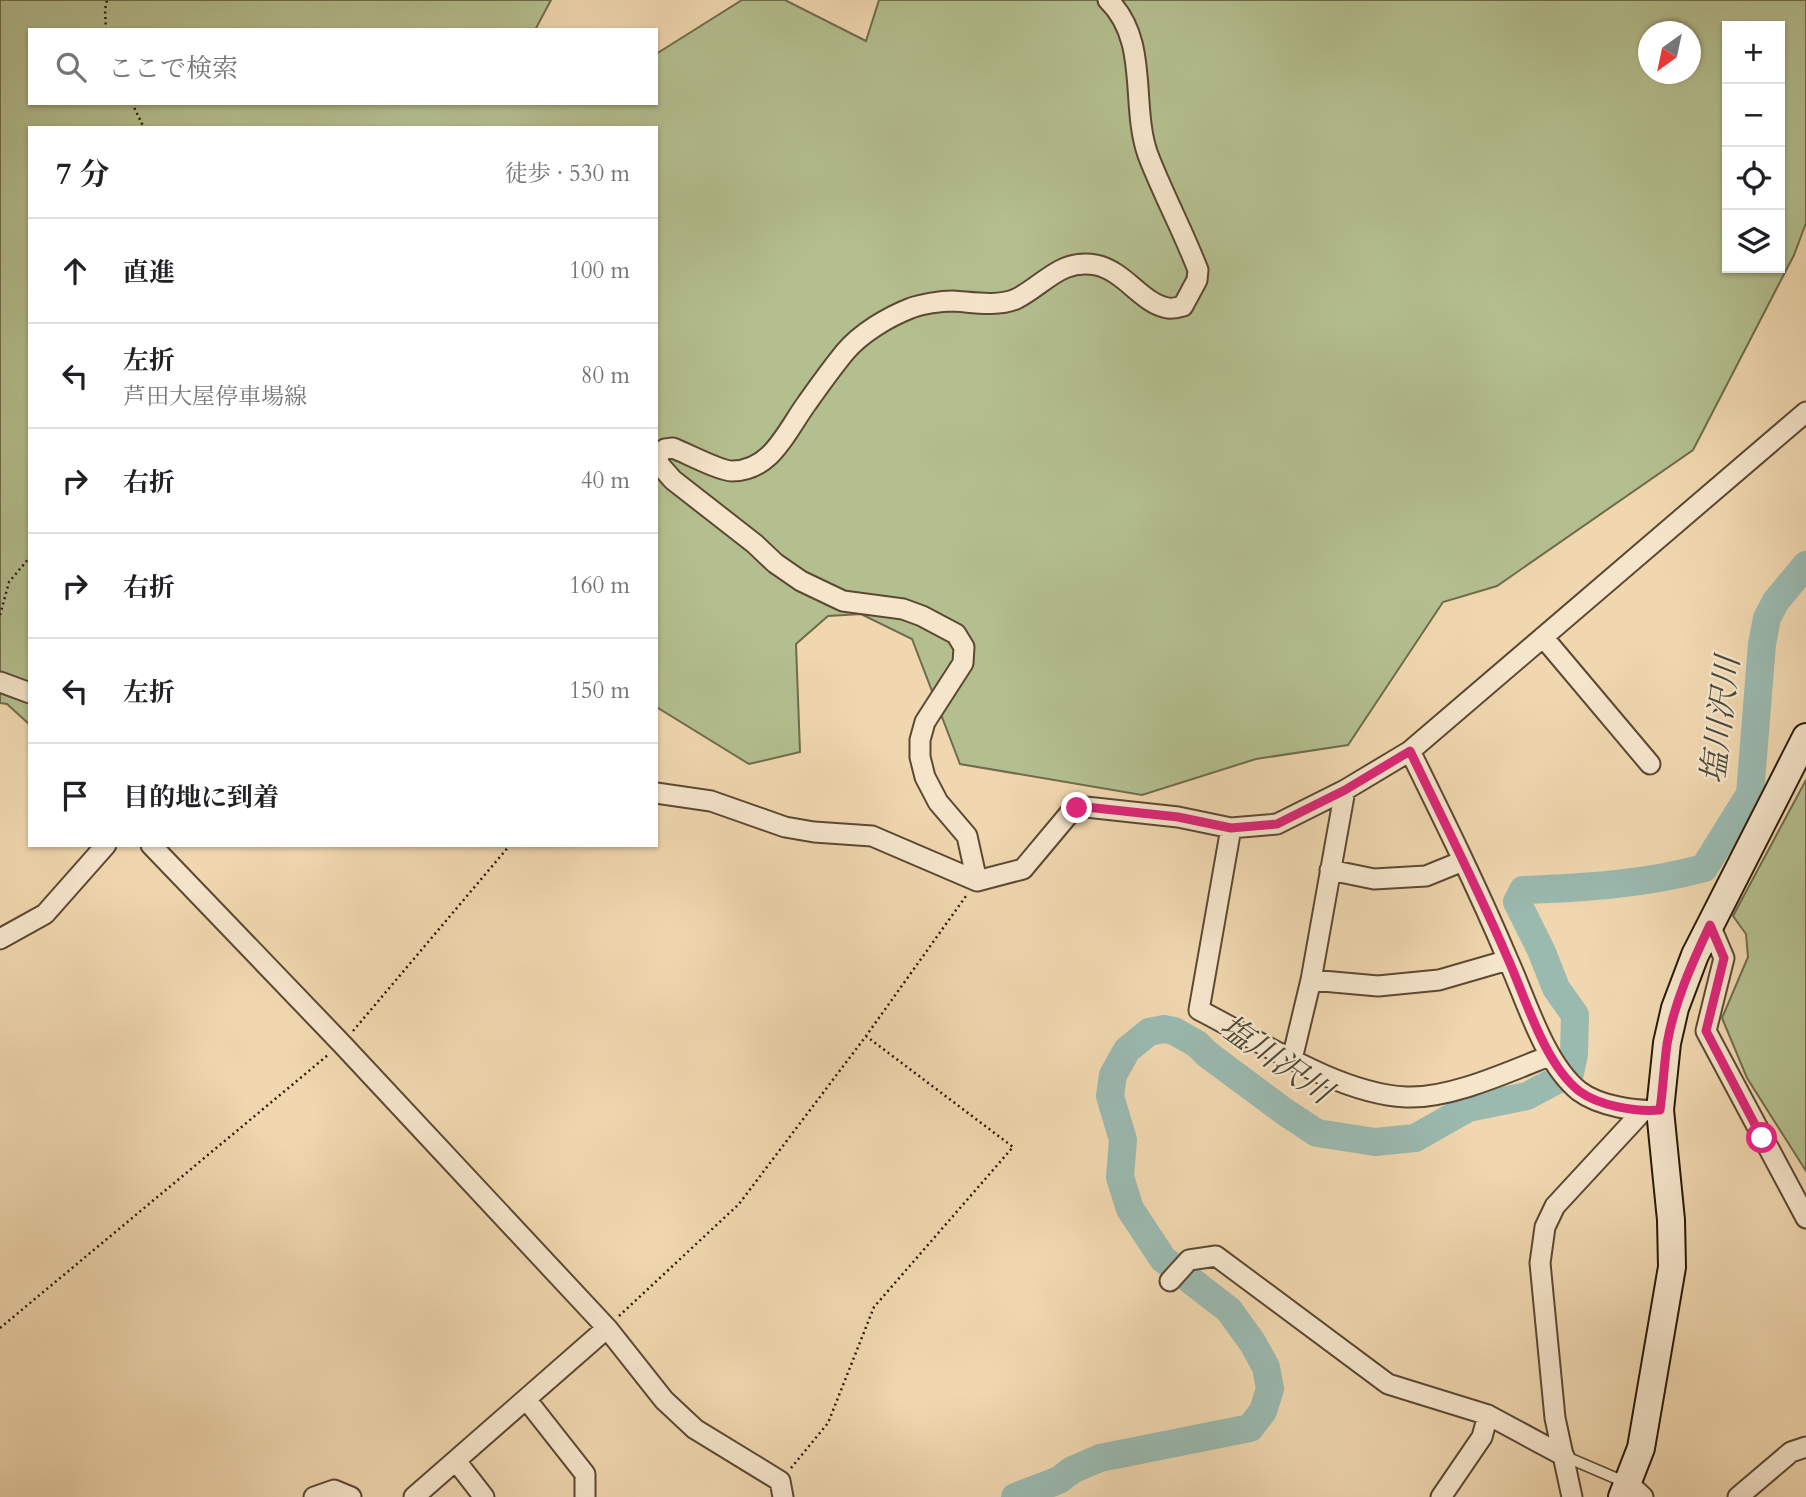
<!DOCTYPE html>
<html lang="ja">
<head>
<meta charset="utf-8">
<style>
	body { margin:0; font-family:Cardo,"Noto Serif JP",serif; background:#f6f6f6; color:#202124 }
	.controls { position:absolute; right:21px; top:21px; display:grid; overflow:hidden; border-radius:0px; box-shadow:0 2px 5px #0004 }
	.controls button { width:63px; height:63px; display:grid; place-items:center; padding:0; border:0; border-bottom:2px solid #e0e0e0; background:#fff; color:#202124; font:35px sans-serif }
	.compass { position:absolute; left:1638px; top:21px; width:63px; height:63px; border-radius:50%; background:#fff; box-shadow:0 2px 5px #0004; rotate:213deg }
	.stop { position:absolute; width:21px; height:21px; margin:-16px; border:5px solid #db2777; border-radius:50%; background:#fff }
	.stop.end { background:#db2777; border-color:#fff; box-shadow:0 2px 7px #0008 }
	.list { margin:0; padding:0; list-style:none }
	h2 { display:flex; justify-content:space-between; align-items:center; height:91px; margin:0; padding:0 28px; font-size:30px }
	h2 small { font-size:23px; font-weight:400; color:#757577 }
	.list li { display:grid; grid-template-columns:46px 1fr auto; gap:21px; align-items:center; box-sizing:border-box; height:105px; padding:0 28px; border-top:2px solid #e0e0e0 }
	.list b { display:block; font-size:26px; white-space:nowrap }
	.list p { margin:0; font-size:23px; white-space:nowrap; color:#757577 }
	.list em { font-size:23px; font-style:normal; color:#757577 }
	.icon { flex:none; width:38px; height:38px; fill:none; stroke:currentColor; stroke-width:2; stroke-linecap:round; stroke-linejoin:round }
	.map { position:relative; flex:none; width:1806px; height:1497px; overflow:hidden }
	.search { position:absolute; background:#fff; box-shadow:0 2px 5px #0004; left:28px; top:28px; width:630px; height:77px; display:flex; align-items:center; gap:18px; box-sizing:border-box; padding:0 24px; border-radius:0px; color:#757577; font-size:26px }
	.panel { position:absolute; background:#fff; box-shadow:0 2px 5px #0004; left:28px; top:126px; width:630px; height:721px; border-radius:0px }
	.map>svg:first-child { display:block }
</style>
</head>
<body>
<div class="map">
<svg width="1806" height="1497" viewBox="0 0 1806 1497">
	<rect width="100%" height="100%" fill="#f0d7af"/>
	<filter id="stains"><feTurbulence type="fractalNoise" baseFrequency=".00286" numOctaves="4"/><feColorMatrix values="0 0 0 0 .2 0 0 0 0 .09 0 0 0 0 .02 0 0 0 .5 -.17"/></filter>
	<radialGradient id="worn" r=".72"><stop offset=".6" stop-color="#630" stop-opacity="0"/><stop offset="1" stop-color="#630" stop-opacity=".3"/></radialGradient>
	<!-- green -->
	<path fill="#b4bf8f" stroke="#6f6c4c" stroke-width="2" fill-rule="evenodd" d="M0 0H551L535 30H30V103H656V54L742 0H785L866 41 879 0H1806V223L1794 255 1693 450 1497 586 1443 602 1348 745 1256 759 1142 795 960 764 912 639 861 614 828 616 796 644 800 752 749 764 658 708 656 710V128H30V725L7 704 0 703ZM1727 26H1780V268H1727ZM1648 32H1690V74H1648Z
		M1806 780V1171L1747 1078 1722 1018 1748 957 1746 934 1733 916Z"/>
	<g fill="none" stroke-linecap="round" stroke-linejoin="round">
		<!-- river -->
		<path stroke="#9ab9af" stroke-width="28" d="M1015 1497 1059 1480 1072 1470 1100 1458 1250 1428 1263 1411 1270 1389 1266 1367 1252 1342 1229 1310 1163 1259 1130 1209 1120 1177 1123 1140 1110 1096 1113 1075 1127 1050 1149 1032 1164 1029 1174 1031 1197 1044 1207 1054 1285 1112 1317 1133 1375 1142 1415 1138 1468 1108 1527 1096 1570 1073 1574 1054 1575 1015 1556 988 1541 950 1517 902 1523 890C1583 888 1646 884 1704 868L1750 794 1762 644 1767 618 1776 601 1806 565"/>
		<!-- service casing -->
		<g stroke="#5c4932" stroke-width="13">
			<path id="service" d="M1564 1456 1627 1483"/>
		</g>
		<!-- minor casing -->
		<g stroke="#5c4932" stroke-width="23">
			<path id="minor" d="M1543 637 1650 764
				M0 682 30 693
				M1410 751C1444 820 1478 889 1508 960 1526 999 1544 1063 1579 1091 1599 1106 1636 1112 1660 1110
				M656 793 711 801 785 827 814 832 872 836 977 881 1023 869 1069 814 1077 808 1086 807 1178 817 1231 828 1277 824 1345 790 1410 751 1806 412
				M1231 828 1199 1010C1258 1040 1339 1094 1406 1097 1450 1099 1508 1072 1549 1056
				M151 845 342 1044 607 1328 664 1400 695 1429 780 1481 783 1497
				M1330 870 1374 879 1426 876 1463 861
				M977 881 967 836 938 802 925 777 920 757V740L925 722 963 663 964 647 956 634 922 616 903 609 843 601 801 581 775 563 755 544 673 480 658 463 659 454 665 449 673 448C686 453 720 471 732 471 772 471 787 430 807 403 819 386 832 368 845 352 861 333 888 317 911 308 922 304 940 301 953 301 971 302 998 307 1016 299 1044 285 1061 258 1096 265 1125 271 1142 304 1168 308 1172 309 1179 307 1183 306L1197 280 1198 270C1183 231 1163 194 1148 155 1130 105 1150 41 1108 0
				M1710 925 1724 958 1706 1031 1806 1218
				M0 939 45 914 106 845
				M1311 980 1378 986 1439 980 1508 960
				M1292 1059 1311 980 1345 790
				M1170 1281 1189 1260 1216 1256 1388 1384 1488 1415
				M526 1399 585 1474V1497
				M456 1461 484 1497
				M1628 1483 1643 1497
				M314 1497 334 1490 351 1497
				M414 1497 607 1328
				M1441 1497 1482 1437 1488 1415 1564 1456
				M1572 1497 1555 1418 1540 1263 1545 1227 1555 1206 1642 1112
				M1738 1497 1791 1452 1806 1447"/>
		</g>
		<!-- secondary casing -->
		<g stroke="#2a1a08" stroke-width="30">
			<path id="secondary" d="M1622 1497 1641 1448 1672 1267 1671 1220 1660 1110 1667 1043 1675 1008 1695 955 1806 737"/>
		</g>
		<!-- path -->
		<path stroke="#2a1a08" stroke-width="2.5" stroke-dasharray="2 3.5" stroke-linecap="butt" d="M106 30 105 10 107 0
			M132 103 144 128
			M0 615 9 582 30 557
			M353 1031 510 845
			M619 1316 739 1204 866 1036 966 896
			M0 1328 328 1055
			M791 1468 828 1423 874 1307 1013 1147 866 1036"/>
		<!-- service -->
		<use href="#service" stroke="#f5e5cb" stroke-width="10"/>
		<!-- minor -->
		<use href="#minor" stroke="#f5e5cb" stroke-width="19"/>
		<!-- secondary -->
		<use href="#secondary" stroke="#f5e5cb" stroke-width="26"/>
	</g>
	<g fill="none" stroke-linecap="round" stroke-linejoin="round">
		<!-- route -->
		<path stroke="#db2777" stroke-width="9" d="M1077 808 1086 807 1178 817 1231 828 1277 824 1345 790 1410 751C1443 820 1478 889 1508 959 1526 999 1544 1063 1579 1091 1599 1106 1636 1112 1660 1110 1663 1088 1664 1066 1667 1044 1674 1003 1692 963 1710 925L1724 958 1706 1031 1762 1138"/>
	</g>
	<g text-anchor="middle" stroke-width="5" stroke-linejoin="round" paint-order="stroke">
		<!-- water labels -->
		<g font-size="32" font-style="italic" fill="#4c4a3a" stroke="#f5e5cb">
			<text transform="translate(1720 720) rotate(-83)" y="11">塩川沢川</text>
			<text transform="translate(1276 1059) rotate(35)" y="11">塩川沢川</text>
		</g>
	</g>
	<rect width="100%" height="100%" filter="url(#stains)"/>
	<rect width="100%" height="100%" fill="url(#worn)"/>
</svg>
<div class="controls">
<button>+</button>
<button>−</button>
<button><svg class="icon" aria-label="locate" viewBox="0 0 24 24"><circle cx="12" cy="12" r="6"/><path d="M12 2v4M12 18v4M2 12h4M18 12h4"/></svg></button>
<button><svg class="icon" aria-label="layers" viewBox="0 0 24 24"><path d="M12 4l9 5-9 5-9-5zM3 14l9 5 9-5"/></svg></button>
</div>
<svg class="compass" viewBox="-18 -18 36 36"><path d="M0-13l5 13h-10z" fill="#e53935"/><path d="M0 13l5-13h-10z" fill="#757577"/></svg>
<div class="stop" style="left:1762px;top:1138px"></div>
<div class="stop end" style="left:1077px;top:808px"></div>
<div class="search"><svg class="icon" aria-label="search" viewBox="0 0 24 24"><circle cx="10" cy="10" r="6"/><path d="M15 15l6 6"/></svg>ここで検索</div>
<section class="panel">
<h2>7 分<small>徒歩 · 530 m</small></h2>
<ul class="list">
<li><svg class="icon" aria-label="ahead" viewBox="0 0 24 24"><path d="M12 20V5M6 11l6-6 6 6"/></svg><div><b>直進</b></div><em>100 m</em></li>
<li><svg class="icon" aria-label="left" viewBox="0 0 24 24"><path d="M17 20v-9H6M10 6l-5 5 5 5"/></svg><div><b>左折</b><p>芦田大屋停車場線</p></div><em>80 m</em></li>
<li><svg class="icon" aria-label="right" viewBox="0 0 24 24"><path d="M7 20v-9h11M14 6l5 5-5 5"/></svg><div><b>右折</b></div><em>40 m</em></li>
<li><svg class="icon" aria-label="right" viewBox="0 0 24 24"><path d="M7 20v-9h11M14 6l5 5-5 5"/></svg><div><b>右折</b></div><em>160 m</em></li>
<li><svg class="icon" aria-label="left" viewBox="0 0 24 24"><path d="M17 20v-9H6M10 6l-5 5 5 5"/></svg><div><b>左折</b></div><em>150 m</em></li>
<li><svg class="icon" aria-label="arrive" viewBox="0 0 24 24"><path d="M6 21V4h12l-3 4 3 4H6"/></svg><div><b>目的地に到着</b></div></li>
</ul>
</section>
</div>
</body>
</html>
